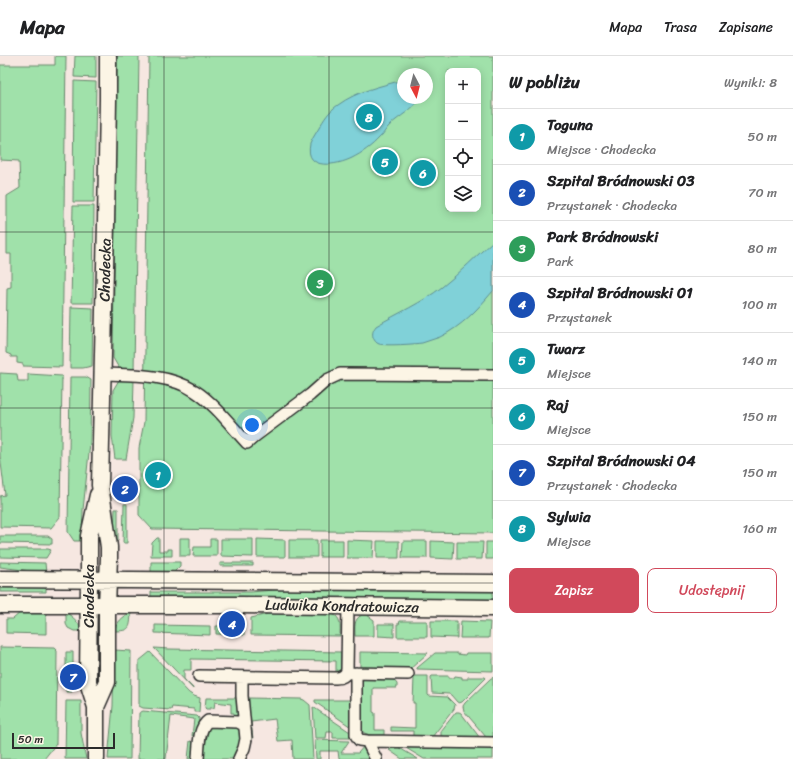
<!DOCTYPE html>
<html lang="pl">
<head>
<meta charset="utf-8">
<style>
	body { margin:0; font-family:Sriracha,sans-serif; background:#f2f2f2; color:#202124 }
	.controls { position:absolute; right:12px; top:12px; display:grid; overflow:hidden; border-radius:8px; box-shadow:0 2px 10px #0003 }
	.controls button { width:36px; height:36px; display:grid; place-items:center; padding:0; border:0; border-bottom:1px solid #e0e0e0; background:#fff; color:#202124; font:20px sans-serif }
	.compass { position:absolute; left:397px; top:12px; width:36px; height:36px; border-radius:50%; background:#fff; box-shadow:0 2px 10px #0003; rotate:173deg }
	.scale { position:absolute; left:12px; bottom:10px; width:103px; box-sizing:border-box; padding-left:4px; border:2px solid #2b2b2b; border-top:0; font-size:11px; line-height:14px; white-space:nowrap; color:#2b2b2b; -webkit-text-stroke:3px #fcf5e5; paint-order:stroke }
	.you { position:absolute; left:252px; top:369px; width:14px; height:14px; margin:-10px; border:3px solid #fff; border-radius:50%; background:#1a73e8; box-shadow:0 0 0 6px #1a73e833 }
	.badge { display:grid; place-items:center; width:26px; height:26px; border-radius:50%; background:#d1495b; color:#fff; font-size:13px; font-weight:700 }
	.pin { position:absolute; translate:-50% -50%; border:2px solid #fff; box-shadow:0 1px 4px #0006 }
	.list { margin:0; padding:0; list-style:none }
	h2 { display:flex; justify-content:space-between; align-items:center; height:52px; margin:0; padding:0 16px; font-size:17px }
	h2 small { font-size:13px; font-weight:400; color:#757577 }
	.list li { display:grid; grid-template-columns:26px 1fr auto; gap:12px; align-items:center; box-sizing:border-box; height:56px; padding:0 16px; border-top:1px solid #e0e0e0 }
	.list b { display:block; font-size:15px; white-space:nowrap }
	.list p { margin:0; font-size:13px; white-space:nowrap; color:#757577 }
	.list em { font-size:13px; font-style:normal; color:#757577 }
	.actions { display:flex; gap:8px; padding:12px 16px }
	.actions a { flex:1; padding:9px 0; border:1px solid #d1495b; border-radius:8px; text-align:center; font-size:14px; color:#d1495b }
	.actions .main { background:#d1495b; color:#fff }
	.icon { flex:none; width:22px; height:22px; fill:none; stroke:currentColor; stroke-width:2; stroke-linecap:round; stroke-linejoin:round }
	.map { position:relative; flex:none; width:493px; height:703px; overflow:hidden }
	header { display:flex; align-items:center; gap:24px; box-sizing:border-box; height:56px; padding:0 20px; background:#fff; border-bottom:1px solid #e0e0e0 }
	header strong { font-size:19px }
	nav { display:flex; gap:22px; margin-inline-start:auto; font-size:14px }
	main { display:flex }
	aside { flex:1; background:#fff }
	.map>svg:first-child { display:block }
</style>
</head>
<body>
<header>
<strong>Mapa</strong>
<nav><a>Mapa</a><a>Trasa</a><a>Zapisane</a></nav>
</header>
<main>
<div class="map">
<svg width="493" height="703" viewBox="0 0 493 703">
	<rect width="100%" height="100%" fill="#f6e7e1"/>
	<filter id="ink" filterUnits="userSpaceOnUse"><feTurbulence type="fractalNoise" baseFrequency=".025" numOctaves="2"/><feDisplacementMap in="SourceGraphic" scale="8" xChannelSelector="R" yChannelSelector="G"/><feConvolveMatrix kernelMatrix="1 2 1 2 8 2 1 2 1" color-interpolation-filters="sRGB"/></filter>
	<g filter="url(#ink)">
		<!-- green -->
		<path fill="#a0e1aa" stroke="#66866a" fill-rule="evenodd" d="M55 0H66L62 311 23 310V308L17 307V301H11V299L6 297 7 232 11 231V198H7V140L20 132 19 105 0 104V9H55Z
			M75 0H96V22L74 21Z
			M117 0H139L134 315 120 314 113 302Z
			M149 0H493V477L152 473 139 459V392L144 366ZM448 15H478V153H448ZM403 18H427V42H403Z
			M74 25 96 26 94 146H73Z
			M73 150H94L93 247H71Z
			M71 251 93 252 92 310 83 312H70Z
			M0 317 17 318 18 325H28V318L62 320 60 461 51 472 0 471V440L5 439 0 399Z
			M70 321H86L91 324 90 387 83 454 82 485H74L68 476Z
			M119 324H134L133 362 126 403H115L112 380 113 334Z
			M124 448H127V487H123Z
			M115 453H118V485H114Z
			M0 480H48L52 483V488L0 487Z
			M157 482H159V495H168V493H172V500H151L152 487Z
			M180 482H190V500H180Z
			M210 483H217V500H193L194 491H210Z
			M221 483H253V501L221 500Z
			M257 483 285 484V501H257Z
			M289 484H317V501H289Z
			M320 484H343V501H320Z
			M347 484 374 485 373 502H347Z
			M377 485H399V502H377Z
			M403 485H427V502H402Z
			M431 485 454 486 453 503 431 502Z
			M457 486H483L482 503H457Z
			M486 486H493V503H486Z
			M0 493H48L51 494 46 502 0 501Z
			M0 506 45 507 46 517 0 511Z
			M151 506H180V510L173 517H151Z
			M220 507H253V510H220Z
			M0 529 46 530V536H0Z
			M307 531 493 533V546L151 543V536H251Z
			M21 556H46V578L6 577V563H13Z
			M66 557C74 561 78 566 82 575H74L68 572 66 568Z
			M131 557C130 572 131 575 114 575 117 566 123 560 131 557Z
			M276 557 332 558C342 561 340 571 340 580L251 579V562L268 558Z
			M362 559H367L374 564V580H355C355 572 353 563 362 559Z
			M400 565H427V581H397V568H399Z
			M431 565H457V582L431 581Z
			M461 565 490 566 489 582H460Z
			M378 568H394V581L378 580Z
			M155 569 210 570V579L155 577Z
			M216 570H225V571H239V570H244V579L216 578Z
			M0 591 54 592 57 595 56 688 44 703H0Z
			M154 592 169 593 341 596V613L336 616V605L191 603V614H184V623L193 632V633Z
			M95 594 100 595V640L96 642Z
			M114 594 131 595 130 703H108L113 650Z
			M66 596H73V614H71V628H72V636H66Z
			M150 596 189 637 194 640 200 642 199 656H194V653L172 651 171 654 143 652 139 650V605Z
			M360 596 428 597 409 614 360 613Z
			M435 597H457V598L465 599 466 597H493V615L417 613V612Z
			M415 620H428V639L429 640 447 641 455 649 454 653 432 681 413 683V675H391V671L415 672V647H413L414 621Z
			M432 620H449V622H454L455 620 462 621V623H468V621H485L486 622 462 646 459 647 457 646 451 639 449 638 432 637 431 621Z
			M360 621 393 623 397 628V632H373V656L375 657V674H384V679C376 679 366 681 360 673Z
			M493 621V684L489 683 486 681 464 655 463 650 465 647 490 623Z
			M206 642H237L239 660 234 662V657H231V648L215 646 214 652H210V653H206L205 652Z
			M248 642 301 643 304 644 310 649 313 703H293L292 684 278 685 275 663 251 666 253 683H251L247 643Z
			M315 644H351V671L315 646Z
			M66 645H81V677L86 703H65Z
			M313 651 353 678 352 682H333V676H327L326 682H315Z
			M143 655 197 660 199 662 197 677 196 679 192 680 194 663 171 660 166 703H138L139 657Z
			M456 656H459L461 657 480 682H442L441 680V675Z
			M208 670 240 671 242 686 236 700 233 703H205L203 699 206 673Z
			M315 684 349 685 341 697H358L365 689 373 703H339L338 695H320V703H316Z
			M190 685 194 686V703H188Z
			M401 689 493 690V703H424Z
			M396 690 418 703H402L389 694Z"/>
		<!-- water -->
		<path fill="#80d1d8" stroke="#5e8f93" d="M403 24V42H420C413 54 399 60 389 70 385 74 383 79 379 82 372 90 362 97 352 102 338 109 304 116 310 88 312 83 316 77 319 72 324 63 329 55 338 49 357 35 381 30 403 24Z
			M493 185V235C477 254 462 270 440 281 434 283 428 285 422 287 414 288 387 290 379 288 376 287 374 284 373 281 372 277 373 274 376 270 398 257 422 247 442 231 461 216 476 200 493 185Z"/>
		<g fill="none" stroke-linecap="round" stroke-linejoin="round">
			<!-- street casing -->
			<g stroke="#2b2b2b" stroke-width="14">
				<path id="street" d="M103 318C134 319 168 318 195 335 215 348 231 370 247 387L255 380 310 339 327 324 340 318 493 319
					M351 617 408 618
					M356 617V679L359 684 367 685
					M199 620 336 622C341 622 346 620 347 614L348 550
					M198 703C199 692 198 672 208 665L238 666 244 669 245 673
					M239 703 244 692 246 683 242 640V621
					M376 703 367 685 493 687"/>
			</g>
			<!-- secondary casing -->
			<g stroke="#2b2b2b" stroke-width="19">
				<path id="secondary" d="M0 523 493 527
					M0 549H241L493 552
					M96 651 107 626V549L109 502V491L100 429 106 167 108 44V0
					M96 703V651L88 626 89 523V480L98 439"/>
			</g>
			<!-- street -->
			<use href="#street" stroke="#fcf5e5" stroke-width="11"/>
			<!-- secondary -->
			<use href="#secondary" stroke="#fcf5e5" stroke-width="16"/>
		</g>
	</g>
	<!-- grid -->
	<path fill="none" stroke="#2b2b2b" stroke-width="1" stroke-opacity="0.55" d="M164 0V703M329 0V703M0 176H493M0 352H493M0 527H493"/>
	<g text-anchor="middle" stroke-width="3" stroke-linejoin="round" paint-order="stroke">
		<!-- street labels -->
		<g font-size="15" fill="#2b2b2b" stroke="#fcf5e5">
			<text transform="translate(105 214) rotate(-89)" y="5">Chodecka</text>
			<text transform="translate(89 540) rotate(-90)" y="5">Chodecka</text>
			<text transform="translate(342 550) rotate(1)" y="5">Ludwika Kondratowicza</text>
		</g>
	</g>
</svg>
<div class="controls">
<button>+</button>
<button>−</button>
<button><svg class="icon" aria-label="locate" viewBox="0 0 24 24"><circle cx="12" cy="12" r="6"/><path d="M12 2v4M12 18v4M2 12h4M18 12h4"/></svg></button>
<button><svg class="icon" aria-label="layers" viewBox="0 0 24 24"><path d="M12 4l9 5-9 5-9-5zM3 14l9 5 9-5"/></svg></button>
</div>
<svg class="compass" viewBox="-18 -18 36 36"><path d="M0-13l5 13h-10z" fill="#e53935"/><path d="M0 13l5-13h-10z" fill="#757577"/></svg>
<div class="scale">50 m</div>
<div class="you"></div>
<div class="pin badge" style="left:158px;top:419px;background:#0f9aa8">1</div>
<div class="pin badge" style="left:125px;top:433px;background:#1a4fb4">2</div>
<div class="pin badge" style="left:320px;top:227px;background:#2e9e5b">3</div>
<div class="pin badge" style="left:232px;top:568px;background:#1a4fb4">4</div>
<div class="pin badge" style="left:385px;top:106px;background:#0f9aa8">5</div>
<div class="pin badge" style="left:423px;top:117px;background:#0f9aa8">6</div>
<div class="pin badge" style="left:73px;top:621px;background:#1a4fb4">7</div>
<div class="pin badge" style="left:369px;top:61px;background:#0f9aa8">8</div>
</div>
<aside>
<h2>W pobliżu<small>Wyniki: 8</small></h2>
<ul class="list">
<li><span class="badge" style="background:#0f9aa8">1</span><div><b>Toguna</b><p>Miejsce · Chodecka</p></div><em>50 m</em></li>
<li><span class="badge" style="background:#1a4fb4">2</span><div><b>Szpital Bródnowski 03</b><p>Przystanek · Chodecka</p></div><em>70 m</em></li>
<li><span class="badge" style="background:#2e9e5b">3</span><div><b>Park Bródnowski</b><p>Park</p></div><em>80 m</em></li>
<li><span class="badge" style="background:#1a4fb4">4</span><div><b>Szpital Bródnowski 01</b><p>Przystanek</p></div><em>100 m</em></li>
<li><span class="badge" style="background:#0f9aa8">5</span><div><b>Twarz</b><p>Miejsce</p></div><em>140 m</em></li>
<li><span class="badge" style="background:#0f9aa8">6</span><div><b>Raj</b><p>Miejsce</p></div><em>150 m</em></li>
<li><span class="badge" style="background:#1a4fb4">7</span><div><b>Szpital Bródnowski 04</b><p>Przystanek · Chodecka</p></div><em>150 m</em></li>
<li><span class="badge" style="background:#0f9aa8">8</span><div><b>Sylwia</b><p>Miejsce</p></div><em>160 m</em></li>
</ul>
<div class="actions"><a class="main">Zapisz</a><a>Udostępnij</a></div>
</aside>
</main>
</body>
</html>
